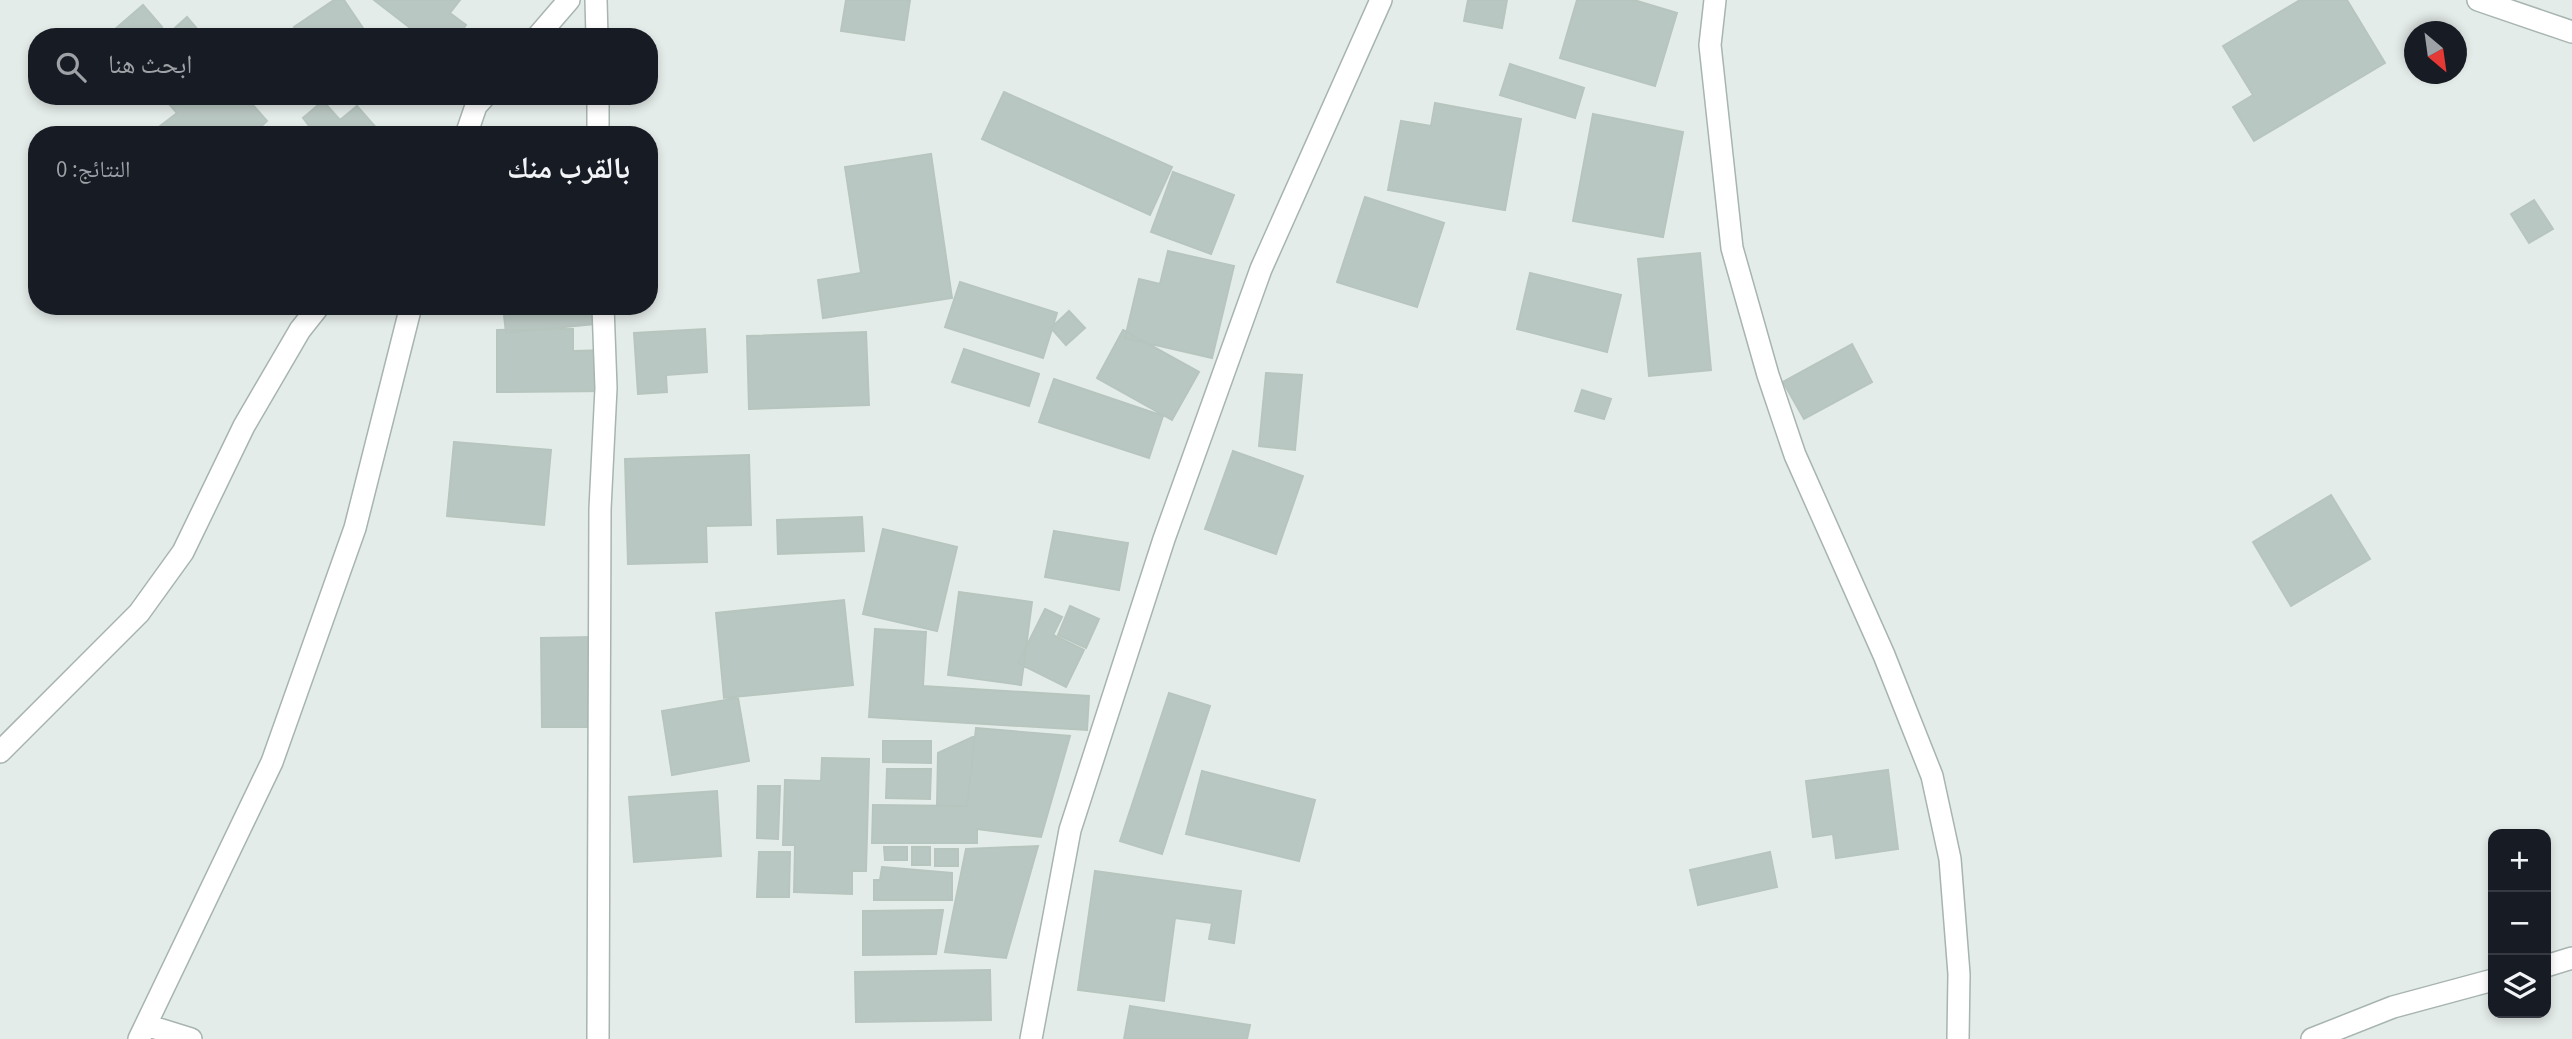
<!DOCTYPE html>
<html lang="ar">
<head>
<meta charset="utf-8">
<style>
	body { margin:0; font-family:"Source Sans 3","Noto Naskh Arabic",sans-serif; background:#20242c; color:#f1f3f6; direction:rtl }
	.controls { position:absolute; right:21px; bottom:21px; display:grid; overflow:hidden; border-radius:14px; box-shadow:0 4px 10px #0003 }
	.controls button { width:63px; height:63px; display:grid; place-items:center; padding:0; border:0; border-bottom:2px solid #363941; background:#171b24; color:#f1f3f6; font:35px sans-serif }
	.compass { position:absolute; left:2404px; top:21px; width:63px; height:63px; border-radius:50%; background:#171b24; box-shadow:0 4px 10px #0003; rotate:151deg }
	.list { margin:0; padding:0; list-style:none }
	h2 { display:flex; justify-content:space-between; align-items:center; height:91px; margin:0; padding:0 28px; font-size:30px }
	h2 small { font-size:23px; font-weight:400; color:#9ea1a6 }
	.icon { flex:none; width:38px; height:38px; fill:none; stroke:currentColor; stroke-width:2; stroke-linecap:round; stroke-linejoin:round }
	.map { position:relative; flex:none; width:2572px; height:1039px; overflow:hidden; direction:ltr }
	.search { position:absolute; background:#171b24; box-shadow:0 4px 10px #0003; left:28px; top:28px; width:630px; height:77px; display:flex; align-items:center; gap:18px; box-sizing:border-box; padding:0 24px; border-radius:28px; color:#9ea1a6; font-size:26px }
	.panel { position:absolute; background:#171b24; box-shadow:0 4px 10px #0003; left:28px; top:126px; width:630px; height:189px; border-radius:28px; direction:rtl }
	.map>svg:first-child { display:block }
</style>
</head>
<body>
<div class="map">
<svg width="2572" height="1039" viewBox="0 0 2572 1039">
	<rect width="100%" height="100%" fill="#e4ece9"/>
	<!-- building -->
	<path fill="#b9c7c2" stroke="#b7c5bf" stroke-width="2" d="M334 0H344L369 37H301L294 27Z
		M374 0H460L450 13 466 25 457 37H422Z
		M846 0H910L904 40 841 31Z
		M1468 0H1507L1502 28 1464 21Z
		M1577 0H1634L1677 13 1655 86 1560 58Z
		M2300 0H2347L2385 63 2254 141 2233 107 2253 95 2223 46Z
		M143 5 162 27 150 37H106Z
		M187 17 204 37H165Z
		M1510 64 1584 88 1575 118 1500 95Z
		M1004 92 1172 167 1150 215 982 139Z
		M162 96H245L267 121 252 135H166L159 127 177 113Z
		M323 101 340 120 357 106 378 130 372 135H316L303 118Z
		M1435 103 1521 119 1505 210 1388 190 1401 121 1431 126Z
		M1593 114 1683 132 1663 237 1573 221Z
		M931 154 952 298 823 318 818 280 861 273 845 167Z
		M1173 172 1234 195 1211 254 1151 232Z
		M1365 197 1444 223 1417 307 1337 282Z
		M2534 200 2553 229 2529 243 2511 214Z
		M1168 251 1234 266 1212 358 1125 338 1139 279 1160 284Z
		M1700 253 1711 370 1649 376 1638 259Z
		M1530 273 1621 295 1607 352 1517 329Z
		M960 282 1057 313 1043 358 945 327Z
		M503 306H612L614 322 506 333Z
		M1069 311 1085 328 1066 345 1051 328Z
		M573 329V351L608 350V391L497 392V330Z
		M705 329 707 372 666 375 667 392 638 394 634 333Z
		M1123 330 1199 372 1172 420 1097 378Z
		M866 332 869 405 749 409 747 336Z
		M1852 344 1872 382 1804 419 1783 382Z
		M964 349 1039 374 1029 406 952 382Z
		M1266 373 1302 375 1295 450 1259 446Z
		M1054 379 1163 416 1149 458 1039 422Z
		M1582 390 1611 399 1604 419 1575 411Z
		M454 442 551 450 544 525 447 516Z
		M1233 451 1303 476 1276 554 1205 529Z
		M749 455 751 525 706 526 707 562 628 564 625 459Z
		M2331 495 2370 559 2291 606 2253 542Z
		M862 517 864 551 778 554 777 520Z
		M883 529 957 547 937 631 863 614Z
		M1054 531 1128 543 1119 590 1045 577Z
		M959 592 1032 602 1021 685 948 675Z
		M844 600 853 685 724 698 716 613Z
		M1070 606 1099 619 1086 648 1058 635Z
		M1045 609 1062 617 1053 635 1084 650 1066 687 1018 663Z
		M875 629 926 632 923 686 1089 696 1087 730 869 717Z
		M592 637 594 727H542L541 638Z
		M1169 693 1210 706 1162 854 1120 841Z
		M738 698 749 761 672 775 662 711Z
		M976 728 1070 736 1041 837 977 829V843H872L873 805 967 806Z
		M975 736 967 806H937L938 753Z
		M883 741H931V763L883 762Z
		M822 758 869 759 866 871H852V894L794 892 795 845H783L785 780 821 781Z
		M887 769H931L930 799 886 798Z
		M1888 770 1898 849 1836 858 1833 834 1813 837 1806 781Z
		M1202 771 1315 800 1299 861 1186 834Z
		M758 786H780L778 839 757 838Z
		M717 791 721 856 634 862 629 797Z
		M1038 846 1006 958 945 952 966 849Z
		M884 847H907V860H885Z
		M912 847H930V865H912Z
		M935 849H958V866H935Z
		M759 852H790L789 897H757Z
		M1770 852 1777 887 1698 905 1690 870Z
		M882 867 952 873V900H874V880H880Z
		M1095 871 1241 891 1234 943 1209 939 1212 923 1175 918 1164 1001 1078 990Z
		M943 910 936 954 863 955V911Z
		M990 970 991 1020 856 1022 855 972Z
		M1130 1006 1250 1025 1247 1039H1124Z"/>
	<g fill="none" stroke-linecap="round" stroke-linejoin="round">
		<!-- minor casing -->
		<g stroke="#a7b4b0" stroke-width="24">
			<path id="minor" d="M596 0 597 37
				M1715 0 1710 45 1732 248 1768 375 1795 455 1884 655 1932 776 1950 859 1959 974 1958 1039
				M2478 0 2572 32
				M537 37 569 0
				M598 96V135
				M466 135 476 106 485 96
				M0 752 139 613 183 552 244 426 300 330 319 306
				M2546 966 2572 958
				M146 1025 191 1039
				M139 1039 272 762 355 528 411 306
				M598 1039 600 509 606 388 603 306
				M2312 1039 2393 1007 2493 980"/>
		</g>
		<!-- tertiary casing -->
		<g stroke="#a7b4b0" stroke-width="24">
			<path id="tertiary" d="M1031 1039 1070 830 1164 539 1261 269 1381 0"/>
		</g>
		<!-- minor -->
		<use href="#minor" stroke="#fff" stroke-width="21"/>
		<!-- tertiary -->
		<use href="#tertiary" stroke="#fff" stroke-width="21"/>
	</g>
</svg>
<div class="controls">
<button>+</button>
<button>−</button>
<button><svg class="icon" aria-label="layers" viewBox="0 0 24 24"><path d="M12 4l9 5-9 5-9-5zM3 14l9 5 9-5"/></svg></button>
</div>
<svg class="compass" viewBox="-18 -18 36 36"><path d="M0-13l5 13h-10z" fill="#e53935"/><path d="M0 13l5-13h-10z" fill="#9ea1a6"/></svg>
<div class="search"><svg class="icon" aria-label="search" viewBox="0 0 24 24"><circle cx="10" cy="10" r="6"/><path d="M15 15l6 6"/></svg>ابحث هنا</div>
<section class="panel">
<h2>بالقرب منك<small>النتائج: 0</small></h2>
<ul class="list">
</ul>
</section>
</div>
</body>
</html>
